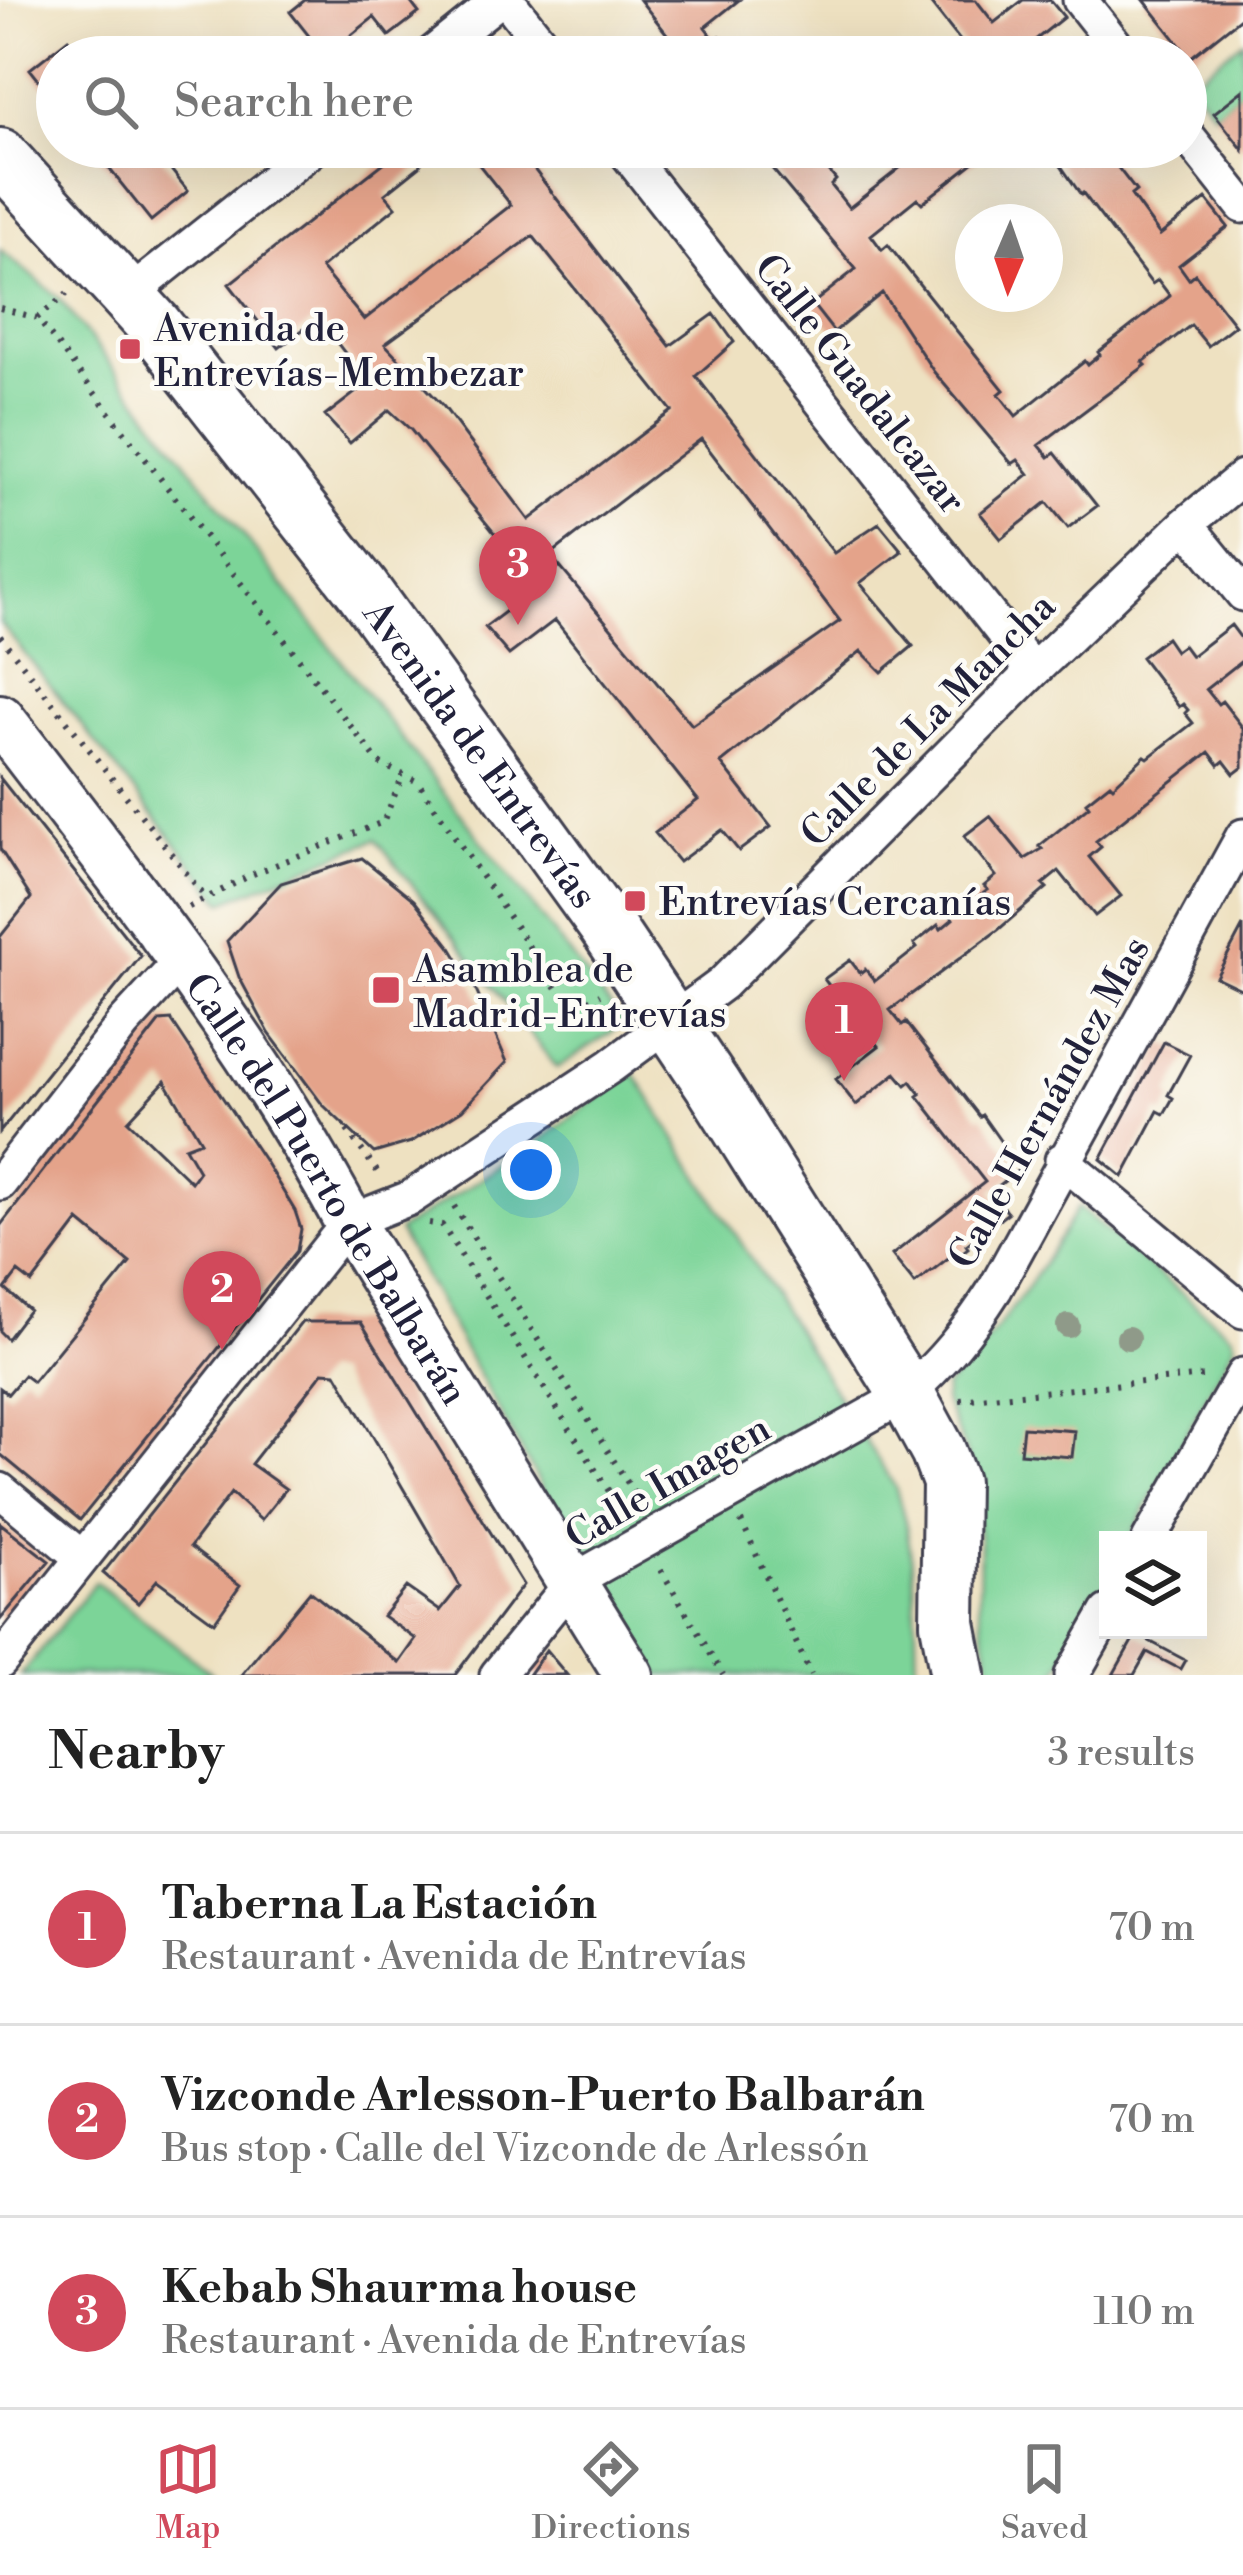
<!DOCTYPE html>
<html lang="en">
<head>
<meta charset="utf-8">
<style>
	body { margin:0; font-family:"Libre Bodoni",serif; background:#f2f2f2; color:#222 }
	.controls { position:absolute; right:36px; bottom:36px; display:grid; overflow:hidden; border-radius:0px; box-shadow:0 12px 48px #0002 }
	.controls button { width:108px; height:108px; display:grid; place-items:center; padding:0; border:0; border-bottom:3px solid #e0e0e0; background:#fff; color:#222; font:60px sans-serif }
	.compass { position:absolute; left:955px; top:204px; width:108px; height:108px; border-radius:50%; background:#fff; box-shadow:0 12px 48px #0002; rotate:182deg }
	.you { position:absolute; left:531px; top:1170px; width:42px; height:42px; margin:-30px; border:9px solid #fff; border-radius:50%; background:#1a73e8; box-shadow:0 0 0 18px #1a73e833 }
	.badge { display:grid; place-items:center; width:78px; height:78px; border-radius:50%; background:#d1495b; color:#fff; font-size:39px; font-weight:700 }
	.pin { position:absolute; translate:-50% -99px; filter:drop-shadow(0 3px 6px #0008) }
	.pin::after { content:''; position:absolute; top:63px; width:42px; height:36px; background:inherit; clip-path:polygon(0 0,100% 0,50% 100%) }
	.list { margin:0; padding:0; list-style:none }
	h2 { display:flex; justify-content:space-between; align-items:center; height:156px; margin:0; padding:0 48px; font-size:51px }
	h2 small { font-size:39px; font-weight:400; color:#767676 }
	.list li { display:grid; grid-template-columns:78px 1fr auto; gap:36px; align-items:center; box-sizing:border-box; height:192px; padding:0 48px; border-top:3px solid #e0e0e0 }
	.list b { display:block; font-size:45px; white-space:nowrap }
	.list p { margin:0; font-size:39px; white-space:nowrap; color:#767676 }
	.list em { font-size:39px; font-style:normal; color:#767676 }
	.icon { flex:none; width:66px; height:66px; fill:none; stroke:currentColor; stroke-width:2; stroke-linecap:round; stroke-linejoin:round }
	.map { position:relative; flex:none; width:1243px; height:1675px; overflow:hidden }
	.search { position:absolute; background:#fff; box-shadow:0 12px 48px #0002; left:36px; right:36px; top:36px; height:132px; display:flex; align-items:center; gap:30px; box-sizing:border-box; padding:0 42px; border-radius:66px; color:#767676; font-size:45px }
	.sheet { height:732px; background:#fff }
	nav { display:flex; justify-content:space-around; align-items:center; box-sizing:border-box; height:168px; border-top:3px solid #e0e0e0; background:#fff; font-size:33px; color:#767676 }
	nav a { display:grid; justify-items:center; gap:6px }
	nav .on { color:#d1495b }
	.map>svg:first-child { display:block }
</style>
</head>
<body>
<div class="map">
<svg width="1243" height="1675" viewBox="0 0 1243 1675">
	<rect width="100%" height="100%" fill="#fdfcf7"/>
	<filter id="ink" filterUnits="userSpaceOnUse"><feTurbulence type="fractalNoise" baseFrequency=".00833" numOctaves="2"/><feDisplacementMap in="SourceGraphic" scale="24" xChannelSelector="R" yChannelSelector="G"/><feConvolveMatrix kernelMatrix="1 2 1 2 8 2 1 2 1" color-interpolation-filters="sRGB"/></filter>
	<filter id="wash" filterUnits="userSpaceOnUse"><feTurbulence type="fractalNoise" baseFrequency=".004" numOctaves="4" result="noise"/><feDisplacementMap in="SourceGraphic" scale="48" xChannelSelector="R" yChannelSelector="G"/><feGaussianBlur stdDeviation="2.7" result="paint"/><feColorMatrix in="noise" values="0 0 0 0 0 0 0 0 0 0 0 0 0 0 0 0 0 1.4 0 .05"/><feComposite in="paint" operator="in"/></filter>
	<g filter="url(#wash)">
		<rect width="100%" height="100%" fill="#eee1c1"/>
		<!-- green -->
		<path fill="#7cd498" stroke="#4f7b6a" stroke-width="3" d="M1243 41V90L1214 113 1190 82Z
			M0 250 58 297 624 1024 557 1068 376 839 223 902 0 623Z
			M633 1071 895 1487C917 1548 915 1611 917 1675H647L398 1231 536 1144Z
			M1078 1207 1232 1335 1235 1344 1129 1540H1108V1578L1055 1675H992L979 1605 980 1541 967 1455 944 1401 945 1388C1000 1331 1038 1275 1078 1207Z
			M95 1582 214 1675H21Z"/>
		<g id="blocks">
			<!-- building -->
			<path fill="#e4a38a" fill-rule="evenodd" d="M305 0H409L419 13 389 36 374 17 339 45 348 57H293L313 41 290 12Z
				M640 0H739L705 27 715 40 720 36 737 57H695L684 43 678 48Z
				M928 0H976L994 23 1023 0H1050L1064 17 1014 57H973Z
				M1144 0H1243V16L1190 58Z
				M68 39 82 57H57V103L30 69Z
				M1243 90V150L1214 113Z
				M92 147H153L188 191 151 221Z
				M404 147H418L423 159 420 166 385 194 396 207 321 268 364 320 511 205 465 147H552L530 164 670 346 714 314 734 342 696 376 834 553 879 523 902 551 860 583 913 646 882 672 861 651 721 763 771 827 739 851 722 830 679 862 655 833 698 800 555 620 509 655 485 627 538 587 411 430 389 410 350 443 325 416 368 383 318 318 279 348 229 284ZM533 236 672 411 529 520 444 407 385 344ZM701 439 840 621 692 725 550 555Z
				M754 147H809L836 180 831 185 849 208 920 152 922 156 934 147H976L983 155 922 203 917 198 871 235 882 250 888 245 1004 390 999 394 1016 416 1085 361 1088 365 1100 355 1098 352 1170 296 1158 280 1152 284 1083 193 1081 195 1048 147H1102L1136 191 1131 195 1160 235 1206 199 1228 227 1179 265 1189 279 1195 274 1235 325 1208 346 1191 325 1143 362 1146 365 1039 445 1049 457 1055 453 1097 506 1068 528 1047 502 1001 539 980 513 1029 474 1018 460 1012 464 934 372 882 293 834 332 812 304 856 269Z
				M1231 625 1243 641V660L1206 689 1218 704 1222 701 1243 728V767L1234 774 1224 761 1219 765 1209 752 1096 841 1101 847 1089 857 1121 896 1095 916 1059 871 1043 884 1047 888 998 930 890 1010 902 1025 906 1022 980 1117 982 1115 1020 1169 992 1191 1008 1213 966 1245 968 1248 959 1255 956 1252 915 1284 892 1255 985 1182 918 1096 921 1094 911 1081 906 1085 896 1073 856 1105 836 1079 879 1046 869 1034 872 1032 869 1029 865 1032 824 979 850 960 860 973 865 969 875 981 917 948 914 944 938 925 941 929 953 919 951 916 988 890 984 886 996 876 964 836 990 816 1025 859 1042 849 1039 846 1089 806 1086 802 1110 783 1113 786 1145 756 1148 758 1193 723 1185 713 1188 710 1183 704 1179 707 1141 657 1166 638 1175 651 1183 645 1191 656Z
				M0 778 141 956 0 1132V937L31 898 0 849Z
				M362 858 414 900 450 946 474 986 507 1062 462 1110 411 1142 374 1153 322 1104 269 1033 239 977 227 941 281 883Z
				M1243 926V990L1216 977Z
				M171 1020 266 1163 295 1211 301 1229 297 1251 80 1520 0 1454V1388L8 1394 24 1375 33 1382 130 1263 79 1221 32 1283 18 1272 5 1289 29 1310 7 1339 0 1332V1226L160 1021ZM165 1081 201 1141 185 1147 199 1171 191 1182 128 1121Z
				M1164 1042 1190 1055 1168 1095 1173 1098 1164 1114 1158 1111 1123 1177 1101 1159Z
				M302 1322H361L523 1585 455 1675H241L310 1591 399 1663 416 1639 383 1616 406 1587 440 1611 460 1586 336 1373 323 1372 251 1464 286 1489 261 1520 231 1493 190 1547 240 1585 214 1622 157 1580 138 1603 103 1573Z
				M1023 1427 1075 1431 1072 1457 1020 1453Z
				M0 1523 49 1561 0 1620Z
				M1136 1634 1185 1660 1180 1669 1147 1652 1134 1675H1113Z
				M546 1650 567 1675H528Z"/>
		</g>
	</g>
	<g filter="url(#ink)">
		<use href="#blocks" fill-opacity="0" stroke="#413f4f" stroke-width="3"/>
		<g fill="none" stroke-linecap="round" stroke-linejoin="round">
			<!-- street casing -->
			<g stroke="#413f4f" stroke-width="39">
				<path id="street" d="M507 0 552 57
					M1080 0 1125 57
					M428 57 499 0
					M1186 134 1243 206
					M622 147 1033 671
					M129 295 315 147
					M1186 524 1243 594
					M1062 1160 1243 1311
					M0 1183 124 1023 183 959
					M0 1490 81 1557
					M1149 1540 1243 1375
					M0 1662 349 1222 410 1198 611 1066 722 984 1033 671 1186 524 1243 477
					M497 1675 573 1581 907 1394C943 1362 969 1330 995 1289L1243 836
					M1072 1675 1108 1612"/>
			</g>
			<!-- secondary casing -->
			<g stroke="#413f4f" stroke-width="54">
				<g id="secondary">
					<path id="s1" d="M0 719C124 880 253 1042 349 1222L629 1675"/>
				</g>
			</g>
			<!-- primary casing -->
			<g stroke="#413f4f" stroke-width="60">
				<g id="primary">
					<path id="s2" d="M0 156 155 326 362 589 606 926 712 1084 907 1394 938 1451 950 1482 948 1623 958 1675"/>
				</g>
			</g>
			<!-- path -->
			<path stroke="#413f4f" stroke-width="6" stroke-dasharray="3 9" stroke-linecap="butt" d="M0 308 37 318 379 763 418 782 571 1009 600 994
				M37 318 67 294
				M0 636 206 898
				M189 907 253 874 383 822 403 776
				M347 1130 382 1178
				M454 1206 641 1504
				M429 1223 442 1225 620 1509 622 1519
				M960 1400 1204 1376
				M741 1521 811 1675
				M661 1570 723 1675"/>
			<!-- street -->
			<use href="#street" stroke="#fff" stroke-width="33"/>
			<!-- secondary -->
			<use href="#secondary" stroke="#fff" stroke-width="48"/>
			<!-- primary -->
			<use href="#primary" stroke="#fff" stroke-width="54"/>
		</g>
		<!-- trees -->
		<g fill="#8f9a89">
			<circle cx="1068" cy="1326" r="12"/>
			<circle cx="1128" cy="1338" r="12"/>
		</g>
	</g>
	<!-- markers -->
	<g fill="#d1495b" stroke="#fdfcf7" stroke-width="4.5">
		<rect x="118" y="337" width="24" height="24" rx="6"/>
		<rect x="623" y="889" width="24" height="24" rx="6"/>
		<rect x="371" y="975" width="30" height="30" rx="6"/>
	</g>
	<g text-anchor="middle" stroke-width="9" stroke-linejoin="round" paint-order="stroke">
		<!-- poi labels -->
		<g font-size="39" fill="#22223b" stroke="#fdfcf7" text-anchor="start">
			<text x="154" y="341">Avenida de<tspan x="154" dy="45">Entrevías-Membezar</tspan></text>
			<text x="659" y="915">Entrevías Cercanías</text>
			<text x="413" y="982">Asamblea de<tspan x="413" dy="45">Madrid-Entrevías</tspan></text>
		</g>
		<!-- street labels -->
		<g font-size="39" fill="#22223b" stroke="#fdfcf7">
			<text transform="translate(861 383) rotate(52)" y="14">Calle Guadalcazar</text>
			<text transform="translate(927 719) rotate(-45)" y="14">Calle de La Mancha</text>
			<text dy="14" stroke="none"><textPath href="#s2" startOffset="768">Avenida de Entrevías</textPath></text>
			<text transform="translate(1048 1102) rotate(-61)" y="14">Calle Hernández Mas</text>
			<text dy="14" stroke="none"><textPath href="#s1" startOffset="573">Calle del Puerto de Balbarán</textPath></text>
			<text transform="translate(667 1481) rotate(-30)" y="14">Calle Imagen</text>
		</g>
	</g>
</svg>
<div class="controls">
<button><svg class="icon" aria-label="layers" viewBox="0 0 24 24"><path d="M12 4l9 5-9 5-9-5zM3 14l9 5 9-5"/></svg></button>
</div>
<svg class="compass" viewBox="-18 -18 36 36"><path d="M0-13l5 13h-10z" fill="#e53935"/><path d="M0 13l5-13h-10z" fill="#767676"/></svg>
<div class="you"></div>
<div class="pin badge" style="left:844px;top:1081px">1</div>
<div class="pin badge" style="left:222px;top:1350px">2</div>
<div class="pin badge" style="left:518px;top:625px">3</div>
<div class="search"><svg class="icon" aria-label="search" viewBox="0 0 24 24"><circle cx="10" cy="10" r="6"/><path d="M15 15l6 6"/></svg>Search here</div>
</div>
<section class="sheet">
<h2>Nearby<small>3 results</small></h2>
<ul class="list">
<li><span class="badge">1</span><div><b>Taberna La Estación</b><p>Restaurant · Avenida de Entrevías</p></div><em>70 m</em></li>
<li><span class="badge">2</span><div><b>Vizconde Arlesson-Puerto Balbarán</b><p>Bus stop · Calle del Vizconde de Arlessón</p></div><em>70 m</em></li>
<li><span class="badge">3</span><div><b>Kebab Shaurma house</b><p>Restaurant · Avenida de Entrevías</p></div><em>110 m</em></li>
</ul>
</section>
<nav>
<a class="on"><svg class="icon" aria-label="map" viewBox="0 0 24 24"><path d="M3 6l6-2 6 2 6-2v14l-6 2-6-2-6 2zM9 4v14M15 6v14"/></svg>Map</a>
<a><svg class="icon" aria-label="directions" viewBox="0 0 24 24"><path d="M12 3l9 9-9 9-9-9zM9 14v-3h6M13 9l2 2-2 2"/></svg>Directions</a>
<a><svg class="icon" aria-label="saved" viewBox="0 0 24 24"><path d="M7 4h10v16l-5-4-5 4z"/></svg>Saved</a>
</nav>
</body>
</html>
